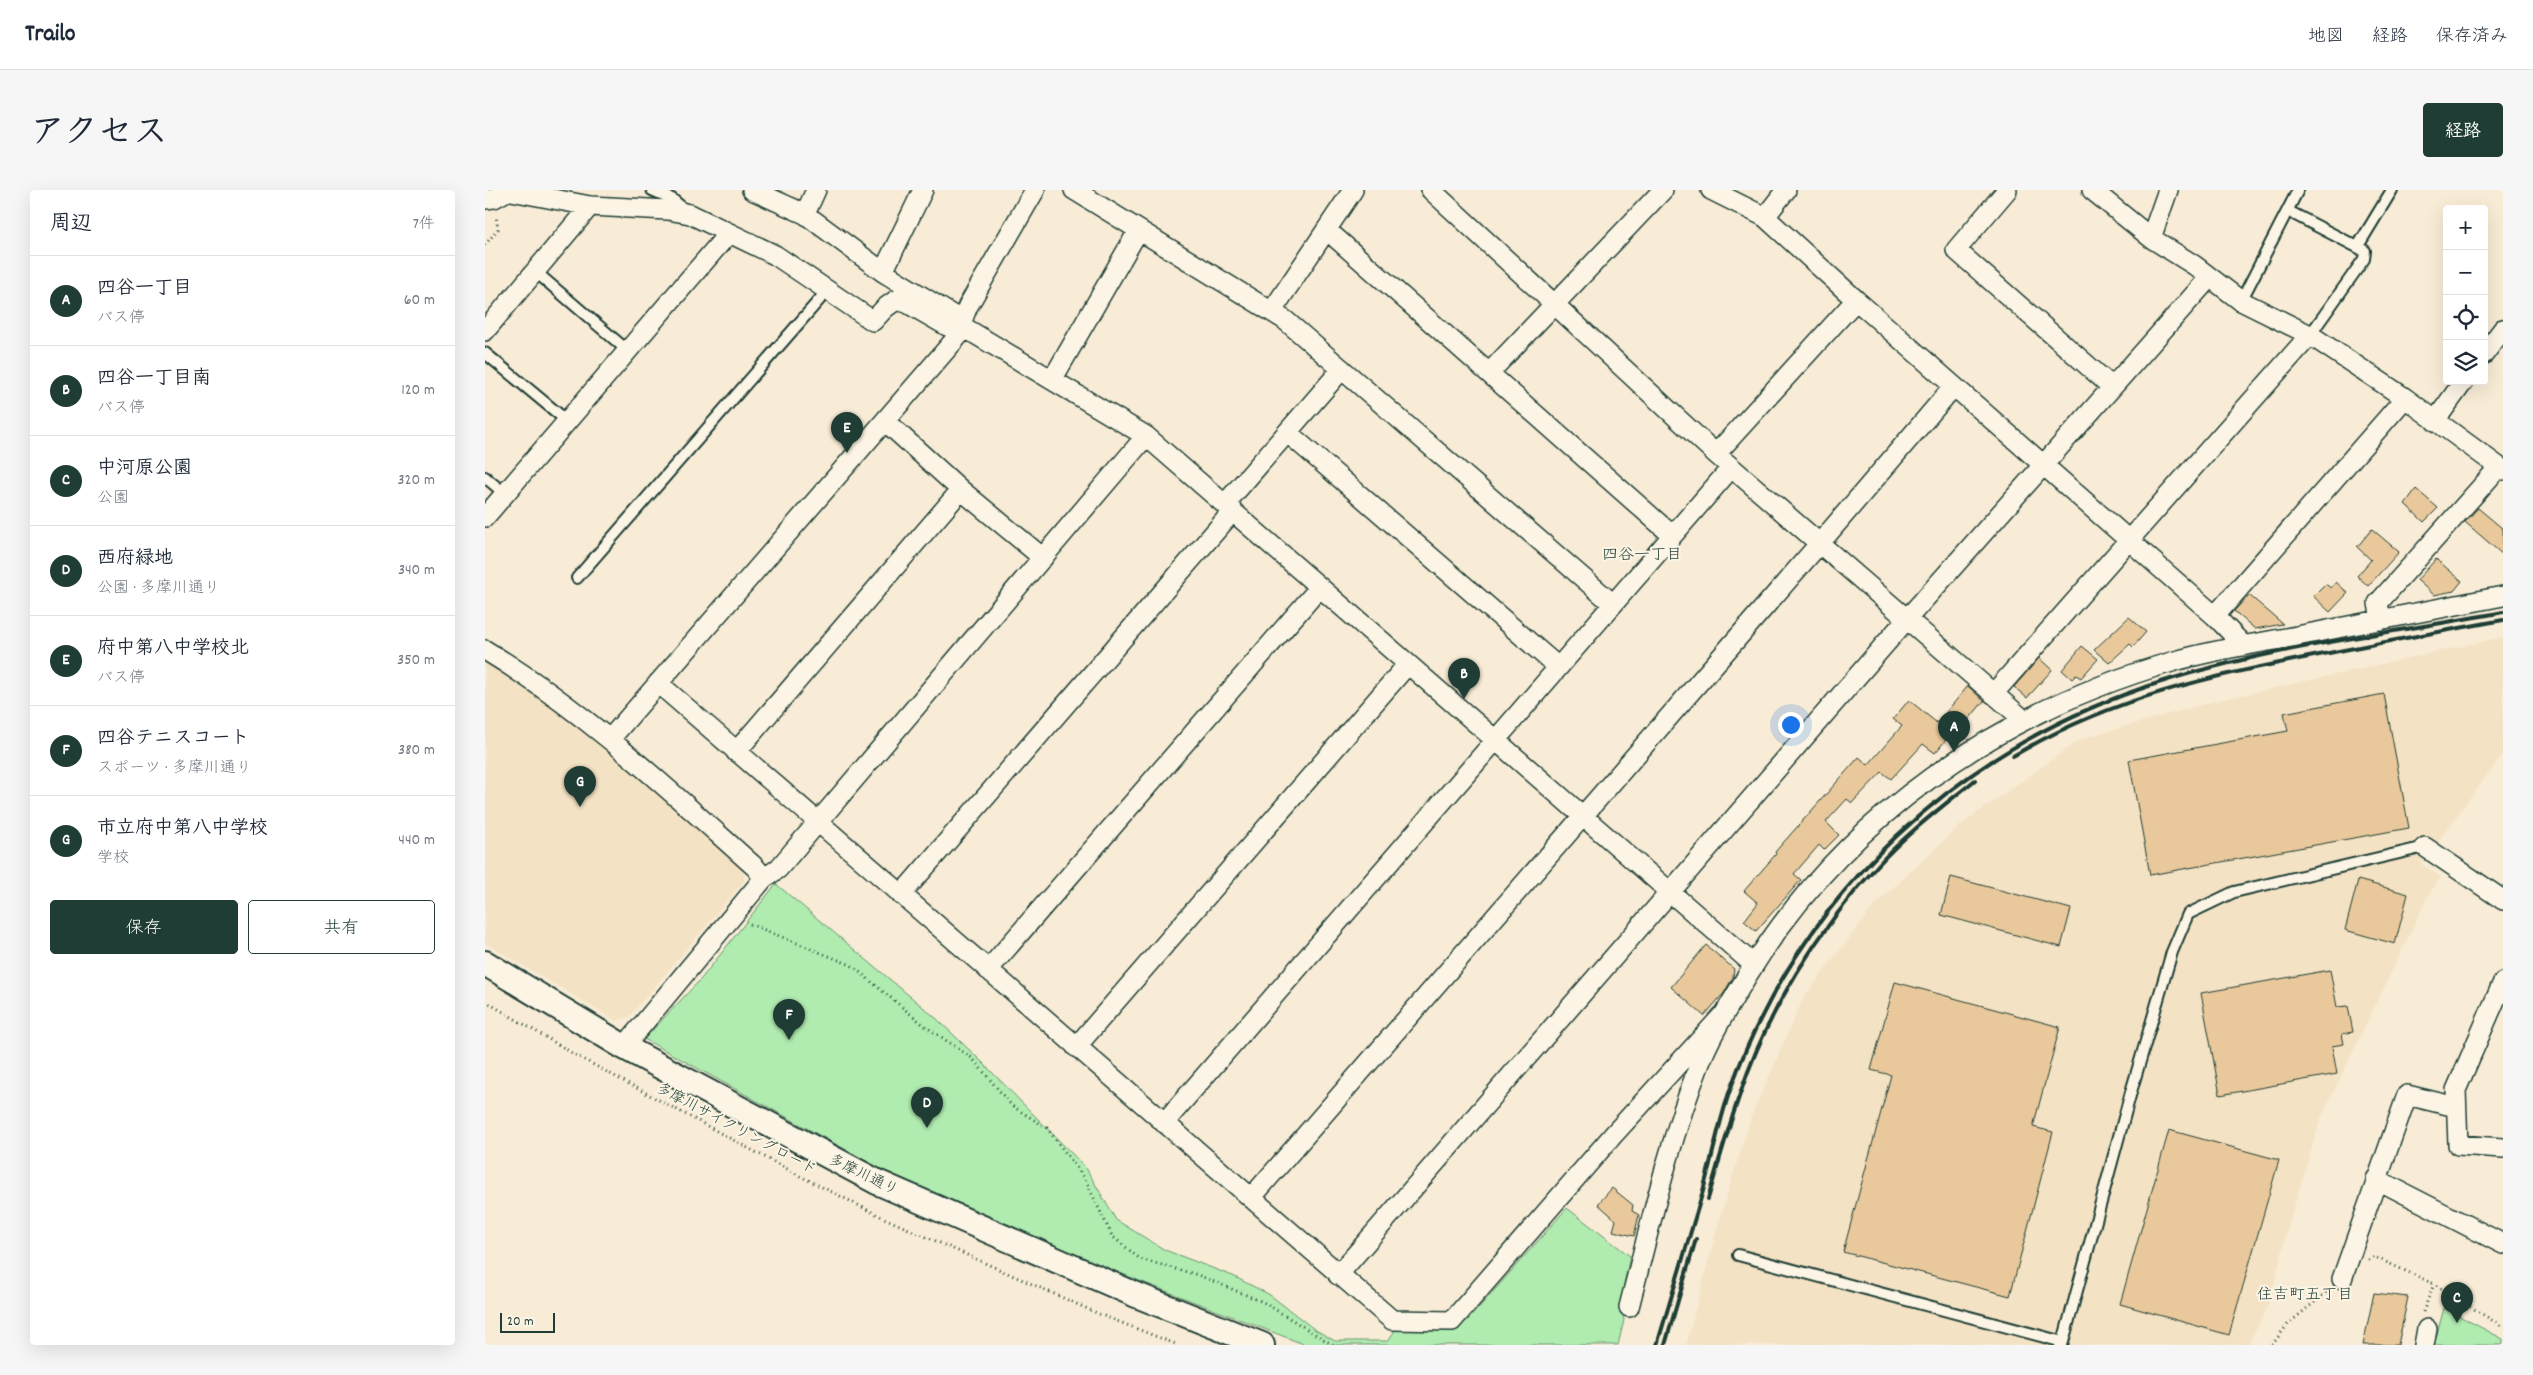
<!DOCTYPE html>
<html lang="ja">
<head>
<meta charset="utf-8">
<style>
	body { margin:0; font-family:Dekko,"Klee One",sans-serif; background:#f6f6f7; color:#1f2937 }
	.controls { position:absolute; right:15px; top:15px; display:grid; overflow:hidden; border-radius:5px; box-shadow:0 5px 20px #0002 }
	.controls button { width:45px; height:45px; display:grid; place-items:center; padding:0; border:0; border-bottom:1px solid #e0e1e3; background:#fff; color:#1f2937; font:25px sans-serif }
	.scale { position:absolute; left:15px; bottom:12px; width:55px; box-sizing:border-box; padding-left:5px; border:2px solid #1f3d34; border-top:0; font-size:14px; line-height:18px; white-space:nowrap; color:#1f3d34; -webkit-text-stroke:4px #fcf5e5; paint-order:stroke }
	.you { position:absolute; left:1305px; top:534px; width:18px; height:18px; margin:-12px; border:4px solid #fff; border-radius:50%; background:#1a73e8; box-shadow:0 0 0 8px #1a73e833 }
	.badge { display:grid; place-items:center; width:32px; height:32px; border-radius:50%; background:#1f3d34; color:#fff; font-size:16px; font-weight:700 }
	.pin { position:absolute; translate:-50% -41px; filter:drop-shadow(0 1px 2px #0008) }
	.pin::after { content:''; position:absolute; top:26px; width:18px; height:15px; background:inherit; clip-path:polygon(0 0,100% 0,50% 100%) }
	.list { margin:0; padding:0; list-style:none }
	h2 { display:flex; justify-content:space-between; align-items:center; height:65px; margin:0; padding:0 20px; font-size:21px }
	h2 small { font-size:16px; font-weight:400; color:#747a83 }
	.list li { display:grid; grid-template-columns:32px 1fr auto; gap:15px; align-items:center; box-sizing:border-box; height:90px; padding:0 20px; border-top:1px solid #e0e1e3 }
	.list b { display:block; font-size:19px; white-space:nowrap }
	.list p { margin:0; font-size:16px; white-space:nowrap; color:#747a83 }
	.list em { font-size:16px; font-style:normal; color:#747a83 }
	.actions { display:flex; gap:10px; padding:15px 20px }
	.actions a { flex:1; padding:11px 0; border:1px solid #1f3d34; border-radius:5px; text-align:center; font-size:18px; color:#1f3d34 }
	.actions .main { background:#1f3d34; color:#fff }
	.icon { flex:none; width:28px; height:28px; fill:none; stroke:currentColor; stroke-width:2; stroke-linecap:round; stroke-linejoin:round }
	.map { position:relative; flex:none; width:2018px; height:1155px; overflow:hidden; border-radius:5px }
	header { display:flex; align-items:center; gap:30px; box-sizing:border-box; height:70px; padding:0 25px; background:#fff; border-bottom:1px solid #e0e1e3 }
	header strong { font-size:24px }
	nav { display:flex; gap:28px; margin-inline-start:auto; font-size:18px }
	.intro { display:flex; align-items:center; justify-content:space-between; box-sizing:border-box; height:120px; padding:0 30px }
	h1 { margin:0; font-size:35px }
	.button { padding:12px 22px; border-radius:5px; background:#1f3d34; color:#fff; font-size:18px; font-weight:700 }
	main { display:flex; gap:30px; padding:0 30px }
	aside { flex:1; background:#fff; border-radius:5px; box-shadow:0 5px 20px #0002 }
	.map>svg:first-child { display:block }
</style>
</head>
<body>
<header>
<strong>Trailo</strong>
<nav><a>地図</a><a>経路</a><a>保存済み</a></nav>
</header>
<div class="intro"><h1>アクセス</h1><a class="button">経路</a></div>
<main>
<aside>
<h2>周辺<small>7件</small></h2>
<ul class="list">
<li><span class="badge">A</span><div><b>四谷一丁目</b><p>バス停</p></div><em>60 m</em></li>
<li><span class="badge">B</span><div><b>四谷一丁目南</b><p>バス停</p></div><em>120 m</em></li>
<li><span class="badge">C</span><div><b>中河原公園</b><p>公園</p></div><em>320 m</em></li>
<li><span class="badge">D</span><div><b>西府緑地</b><p>公園 · 多摩川通り</p></div><em>340 m</em></li>
<li><span class="badge">E</span><div><b>府中第八中学校北</b><p>バス停</p></div><em>350 m</em></li>
<li><span class="badge">F</span><div><b>四谷テニスコート</b><p>スポーツ · 多摩川通り</p></div><em>380 m</em></li>
<li><span class="badge">G</span><div><b>市立府中第八中学校</b><p>学校</p></div><em>440 m</em></li>
</ul>
<div class="actions"><a class="main">保存</a><a>共有</a></div>
</aside>
<div class="map">
<svg width="2018" height="1155" viewBox="0 0 2018 1155">
	<rect width="100%" height="100%" fill="#f8ecd6"/>
	<filter id="ink" filterUnits="userSpaceOnUse"><feTurbulence type="fractalNoise" baseFrequency=".02" numOctaves="2"/><feDisplacementMap in="SourceGraphic" scale="10" xChannelSelector="R" yChannelSelector="G"/><feConvolveMatrix kernelMatrix="1 2 1 2 8 2 1 2 1" color-interpolation-filters="sRGB"/></filter>
	<g filter="url(#ink)">
		<!-- built -->
		<path fill="#f4e2c4" d="M2018 447V564L1936 674 1956 687 1944 704 1836 928 1806 1026 1783 1117 1763 1155H1201L1236 1024 1266 927 1319 807 1389 716 1474 636 1596 549 1726 512Z
			M0 468 19 480 123 557 259 678V691L144 827 131 831 0 753Z"/>
		<!-- green -->
		<path fill="#b0ebb0" stroke="#689472" d="M291 694 451 828 498 873 601 978 631 1030 680 1060 748 1086 785 1105 829 1139 850 1151H903L912 1137 968 1138 983 1130 1082 1018 1145 1066 1135 1113 1139 1130 1133 1155H821L621 1078 398 980 159 849 216 789Z
			M1959 1118 2018 1149V1155H1949Z"/>
		<!-- building -->
		<path fill="#e9c99b" stroke="#1f3d34" d="M1931 299 1953 318 1939 332 1920 314Z
			M1993 318 2018 339V365L1980 332Z
			M1887 339 1914 362 1883 396 1872 386 1886 370 1872 357Z
			M1951 369 1977 391 1969 401 1949 405 1932 390Z
			M1851 392 1863 403 1845 422 1828 406 1840 394 1846 398Z
			M1764 405 1798 434 1770 439 1749 421Z
			M1644 427 1661 442 1648 457 1645 454 1624 473 1609 460Z
			M1597 456 1613 469 1596 488 1591 485 1587 489 1577 480Z
			M1554 468 1567 480 1542 508 1529 497Z
			M1483 496 1499 511 1474 541 1471 538 1450 563 1438 554 1406 589 1397 582 1367 613 1362 609 1341 632 1354 645 1339 660 1334 655 1309 684 1316 690 1271 741 1259 731 1273 713 1259 701 1291 664 1290 662 1374 567 1383 575 1417 536 1408 529 1424 510 1452 533Z
			M1899 504 1924 638 1665 685 1644 570 1803 541 1799 523Z
			M1466 687 1586 719 1576 757 1456 725Z
			M1873 690 1923 704 1910 754 1860 740Z
			M1221 755 1249 779 1248 787 1239 803 1219 826 1186 797Z
			M1845 780 1852 817 1863 816 1868 842 1857 844 1859 854 1847 856 1852 884 1735 905 1716 803Z
			M1410 792 1575 837 1548 937 1568 942 1525 1106 1358 1062 1406 885 1386 880Z
			M1684 940 1794 970 1744 1145 1635 1114Z
			M1127 998 1148 1015 1147 1021 1154 1025 1149 1046 1128 1041 1131 1030 1113 1014Z
			M1889 1103 1923 1107 1913 1155H1878Z"/>
		<g fill="none" stroke-linecap="round" stroke-linejoin="round">
			<!-- service casing -->
			<g stroke="#1f3d34" stroke-width="14">
				<path id="service" d="M167 0 187 9 200 20
					M1803 21 1880 61 1879 69 1825 145
					M1873 56 1907 0
					M51 82 143 161
					M1756 111 1813 0
					M0 163 82 231
					M0 287 20 304
					M92 388 342 101
					M1253 1065 1578 1152
					M1575 1155 1578 1152 1646 902 1687 762 1703 724 1749 702 1940 657"/>
			</g>
			<!-- minor casing -->
			<g stroke="#1f3d34" stroke-width="22">
				<path id="minor" d="M21 0 105 16 183 20 205 24 290 65 388 131 400 118 411 110 422 113 462 136 480 138 661 246 1269 775
					M267 0 320 24 398 82 477 131
					M589 0 800 130 1128 414
					M946 0 1231 264 1539 530
					M1226 0 1280 27 1371 110
					M1522 0 1471 60 1627 197
					M1607 0 1666 48 1709 75 1756 111 1825 145 1920 208 2018 280
					M0 9 9 8 24 0
					M320 24 331 0
					M1280 27 1301 0
					M843 41 1187 345
					M1666 48 1683 0
					M398 82 438 0
					M787 121 868 0
					M480 138 477 131 483 116 550 0
					M0 141 105 16
					M1999 164 2018 139
					M1004 183 1178 0
					M567 190 653 41
					M400 231 476 300 558 368
					M1950 231 1979 191
					M803 243 1073 477
					M1231 264 1371 110 1730 426 1759 456
					M740 314 857 179
					M0 327 243 44
					M1730 426 1920 208
					M1896 430 1893 413 2014 277
					M0 460C99 520 184 600 270 677L279 688
					M173 493 907 1130 967 1131 1129 944 1237 826
					M1508 504 1825 145
					M125 549 480 138
					M251 562 476 300
					M1940 657 2018 710
					M416 705 748 321
					M503 780 835 397
					M2018 792 1971 900 1973 955 2018 958
					M139 857 279 688 293 679 661 246
					M591 857 923 474
					M679 933 1246 278
					M1891 989 2018 1054
					M766 1008 1335 353 1469 196
					M853 1085 1421 430 1724 88
					M1857 1089 1922 905 1971 917
					M1144 1117C1165 1036 1184 952 1215 873 1227 842 1245 815 1262 786 1359 627 1512 522 1690 471 1732 459 1775 453 1817 445 1884 432 1951 419 2018 406
					M1939 1155 1942 1139"/>
			</g>
			<!-- tertiary casing -->
			<g stroke="#1f3d34" stroke-width="28">
				<path id="tertiary" d="M0 773 139 857 392 992 649 1104 777 1155"/>
			</g>
			<!-- path -->
			<path stroke="#1f3d34" stroke-width="3" stroke-dasharray="1 4" stroke-linecap="butt" d="M0 55 13 39 11 26
				M265 734 366 775 440 836 487 868 527 916 562 938 600 989 627 1046 655 1069 713 1085 778 1112 848 1155
				M0 811 94 867 315 986 399 1028 614 1124 693 1155
				M1883 1070 1890 1067 1949 1094 2018 1137
				M1938 1122 1949 1094
				M1787 1155 1803 1134 1844 1100"/>
			<!-- service -->
			<use href="#service" stroke="#fcf5e5" stroke-width="10"/>
			<!-- minor -->
			<use href="#minor" stroke="#fcf5e5" stroke-width="19"/>
			<!-- tertiary -->
			<use href="#tertiary" stroke="#fcf5e5" stroke-width="24"/>
			<!-- rail -->
			<path stroke="#1f3d34" stroke-width="4" d="M1528 566C1627 507 1727 486 1839 464 1899 452 1958 441 2018 430
				M1223 1009C1233 974 1243 938 1255 904 1283 820 1333 740 1393 675 1422 643 1457 617 1490 590
				M1172 1155C1187 1104 1203 1052 1218 1001 1227 968 1234 932 1245 900 1316 703 1475 556 1673 493 1784 457 1903 444 2018 422
				M1180 1155 1211 1049"/>
		</g>
	</g>
	<g text-anchor="middle" stroke-width="4" stroke-linejoin="round" paint-order="stroke">
		<!-- street labels -->
		<g font-size="15" fill="#1f3d34" stroke="#fcf5e5">
			<text transform="translate(252 938) rotate(28)" y="5">多摩川サイクリングロード</text>
			<text transform="translate(379 984) rotate(26)" y="5">多摩川通り</text>
		</g>
		<!-- neighbourhood labels -->
		<g font-size="16" fill="#1f3d34" stroke="#fcf5e5">
			<text x="1157" y="369">四谷一丁目</text>
			<text x="1820" y="1109">住吉町五丁目</text>
		</g>
	</g>
</svg>
<div class="controls">
<button>+</button>
<button>−</button>
<button><svg class="icon" aria-label="locate" viewBox="0 0 24 24"><circle cx="12" cy="12" r="6"/><path d="M12 2v4M12 18v4M2 12h4M18 12h4"/></svg></button>
<button><svg class="icon" aria-label="layers" viewBox="0 0 24 24"><path d="M12 4l9 5-9 5-9-5zM3 14l9 5 9-5"/></svg></button>
</div>
<div class="scale">20 m</div>
<div class="you"></div>
<div class="pin badge" style="left:1469px;top:562px">A</div>
<div class="pin badge" style="left:979px;top:509px">B</div>
<div class="pin badge" style="left:1972px;top:1133px">C</div>
<div class="pin badge" style="left:442px;top:938px">D</div>
<div class="pin badge" style="left:362px;top:263px">E</div>
<div class="pin badge" style="left:304px;top:850px">F</div>
<div class="pin badge" style="left:95px;top:617px">G</div>
</div>
</main>
</body>
</html>
